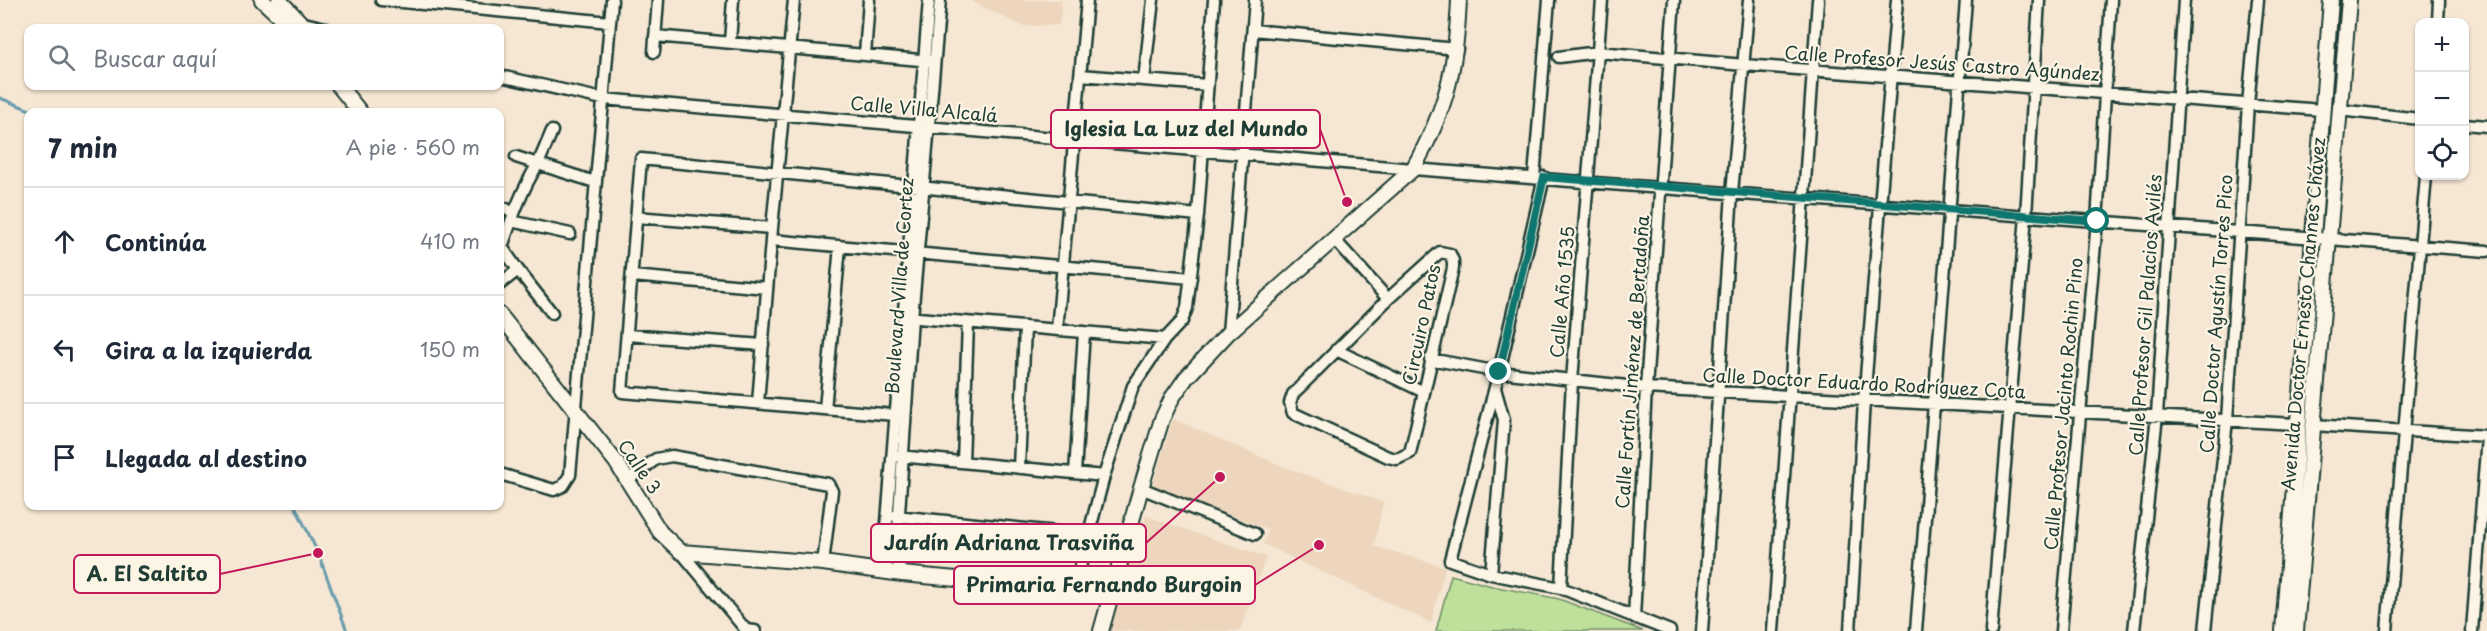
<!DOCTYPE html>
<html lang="es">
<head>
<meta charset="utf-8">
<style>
	body { margin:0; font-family:"Playpen Sans",sans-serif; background:#f2f2f3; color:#1f2937 }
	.controls { position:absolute; right:18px; top:18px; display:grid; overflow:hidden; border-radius:12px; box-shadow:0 2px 4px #0004 }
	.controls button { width:54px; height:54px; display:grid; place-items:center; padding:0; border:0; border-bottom:2px solid #e0e1e3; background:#fff; color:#1f2937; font:30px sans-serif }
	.stop { position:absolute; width:18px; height:18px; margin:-14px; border:4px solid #0f766e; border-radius:50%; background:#fff }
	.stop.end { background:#0f766e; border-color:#fff; box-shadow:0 2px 6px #0008 }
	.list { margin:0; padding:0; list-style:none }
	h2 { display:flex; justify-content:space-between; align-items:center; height:78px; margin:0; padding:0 24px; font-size:26px }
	h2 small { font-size:20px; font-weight:400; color:#747a83 }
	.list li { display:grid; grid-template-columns:39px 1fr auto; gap:18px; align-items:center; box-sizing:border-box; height:108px; padding:0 24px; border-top:2px solid #e0e1e3 }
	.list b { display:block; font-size:22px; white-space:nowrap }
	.list em { font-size:20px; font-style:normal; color:#747a83 }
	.icon { flex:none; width:33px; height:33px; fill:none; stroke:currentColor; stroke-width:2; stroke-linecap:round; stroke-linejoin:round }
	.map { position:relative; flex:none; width:2487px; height:631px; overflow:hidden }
	.search { position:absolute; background:#fff; box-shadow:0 2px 4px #0004; left:24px; top:24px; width:480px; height:66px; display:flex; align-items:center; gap:15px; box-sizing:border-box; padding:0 21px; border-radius:12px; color:#747a83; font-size:22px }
	.panel { position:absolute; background:#fff; box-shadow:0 2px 4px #0004; left:24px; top:108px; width:480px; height:402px; border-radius:12px }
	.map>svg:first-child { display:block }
</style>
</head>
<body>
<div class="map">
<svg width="2487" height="631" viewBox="0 0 2487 631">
	<rect width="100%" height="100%" fill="#f5e7d3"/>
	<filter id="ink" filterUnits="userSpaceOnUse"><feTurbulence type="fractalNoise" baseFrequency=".0167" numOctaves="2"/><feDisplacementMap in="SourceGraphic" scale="12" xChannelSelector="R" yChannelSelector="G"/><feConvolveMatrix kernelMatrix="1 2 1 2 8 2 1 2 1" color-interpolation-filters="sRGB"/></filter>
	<g filter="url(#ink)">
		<!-- built -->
		<path fill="#edd6bd" d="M974 0H1062L1059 25 1022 26 973 2Z
			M1173 419 1287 468 1383 502 1374 546 1445 567 1431 623 1263 544 1268 529 1152 487Z
			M1146 516 1266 557 1240 631H1106Z"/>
		<!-- green -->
		<path fill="#bee09a" stroke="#6e8e67" stroke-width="1.5" d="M1451 575 1492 586 1559 599 1643 631H1436Z"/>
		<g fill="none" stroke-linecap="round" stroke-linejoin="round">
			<!-- stream -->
			<path stroke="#699bac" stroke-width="3" d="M0 98 35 112
				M295 506 318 553 347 631"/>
			<!-- minor casing -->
			<g stroke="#1f3d34" stroke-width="15">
				<path id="minor" d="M381 0 610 22
					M300 22 325 28
					M2438 22 2439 0
					M1253 30 1457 49
					M655 36 931 61
					M730 42 733 0
					M654 52 658 0
					M865 55 869 0
					M1559 57 1598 52 1744 65 2322 110
					M1080 75 1207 85
					M500 76 603 99 1413 169 2487 251
					M1144 80 1153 0
					M2339 110 2420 119
					M2464 124 2487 126
					M516 157 538 164 552 131
					M1534 177 1549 0
					M1544 177 1499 372 1450 560 1491 574 1561 588 1670 631
					M500 206 514 213
					M636 217 772 228
					M511 221 570 234
					M1334 239 1388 299
					M771 240 1191 278
					M1440 252 1450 254 1453 261V268L1410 453 1397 459 1388 457 1293 413 1290 403 1293 394 1388 299Z
					M632 276 767 288
					M500 284 518 270
					M552 313 518 270 502 247C512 218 522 189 538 164L595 182
					M906 317 1165 339
					M1057 330 1087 0
					M1228 333 1255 0
					M627 335 763 345
					M1336 350 1424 392
					M1430 359 1499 372 1646 388 2297 424
					M758 403 772 228 794 0
					M825 409 840 246
					M895 415 622 392 641 159 1198 215
					M2313 425 2487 436
					M899 456 1104 476
					M963 462 968 323
					M1019 468 1025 327
					M1075 473 1084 332
					M500 474 554 490 563 486 570 475 612 0
					M628 480 656 459 672 456 828 484 832 491 823 563
					M1141 488 1255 534
					M895 516 1088 535
					M681 552 746 630 755 631
					M890 572 885 565 884 559 929 0
					M902 574 896 558 912 318 940 0
					M1491 574 1504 420 1495 388
					M1561 588 1572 381 1602 0
					M1074 590 1104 476 1133 386 1165 339 1182 321 1187 308 1198 215 1214 0
					M1634 618 1646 388 1674 0
					M1702 631 1732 193 1749 0
					M1773 631 1818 0
					M1850 631 1864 401 1897 0
					M1916 631 1966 0
					M1991 631 2026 216 2039 0
					M2061 631 2097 221 2111 0
					M2134 631 2157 415 2184 0
					M2205 631 2227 420 2248 104 2258 0
					M2387 631 2426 176
					M2472 631 2487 437"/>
			</g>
			<!-- tertiary casing -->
			<g stroke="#1f3d34" stroke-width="18">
				<path id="tertiary" d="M262 0 292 28
					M279 0 300 22 302 28
					M339 86 360 112
					M500 315 616 462 660 532 681 552 823 563 902 574 1111 593
					M1101 631 1141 488 1162 419 1172 398 1186 378 1228 333 1413 169C1447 108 1456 69 1459 0
					M2283 631 2331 0
					M2296 631 2349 0"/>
			</g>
			<!-- minor -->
			<use href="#minor" stroke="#fcf5e5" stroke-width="10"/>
			<!-- tertiary -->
			<use href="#tertiary" stroke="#fcf5e5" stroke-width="14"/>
		</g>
	</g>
	<g fill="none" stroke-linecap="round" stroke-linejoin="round" filter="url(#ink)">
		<!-- route -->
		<path stroke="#0f766e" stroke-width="8" d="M1499 372 1544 177 2097 221"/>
	</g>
	<g text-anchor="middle" stroke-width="4.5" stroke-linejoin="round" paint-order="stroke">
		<!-- street labels -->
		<g font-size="18" fill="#1f3d34" stroke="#fcf5e5">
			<text transform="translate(1942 64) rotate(4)" y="6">Calle Profesor Jesús Castro Agúndez</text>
			<text transform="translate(924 110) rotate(5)" y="6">Calle Villa Alcalá</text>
			<text transform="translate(900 286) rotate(-86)" y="6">Boulevard Villa de Cortez</text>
			<text transform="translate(1563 292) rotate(-85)" y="6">Calle Año 1535</text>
			<text transform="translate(2217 314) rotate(-86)" y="6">Calle Doctor Agustín Torres Pico</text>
			<text transform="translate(2304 314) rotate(-85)" y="6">Avenida Doctor Ernesto Channes Chávez</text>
			<text transform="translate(2146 315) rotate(-86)" y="6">Calle Profesor Gil Palacios Avilés</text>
			<text transform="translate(1422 325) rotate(-78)" y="6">Circuiro Patos</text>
			<text transform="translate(1633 362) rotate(-86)" y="6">Calle Fortín Jiménez de Bertadoña</text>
			<text transform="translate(1864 384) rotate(3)" y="6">Calle Doctor Eduardo Rodríguez Cota</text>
			<text transform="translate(2064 404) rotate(-85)" y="6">Calle Profesor Jacinto Rochin Pino</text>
			<text transform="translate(639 467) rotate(56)" y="6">Calle 3</text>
		</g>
	</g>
	<!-- callouts -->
	<path fill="none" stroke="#c2185b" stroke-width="2" d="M1347 202L1320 129M1220 477L1146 543M318 553L220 574M1319 545L1255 585"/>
	<g fill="#c2185b" stroke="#fcf5e5" stroke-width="2">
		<circle cx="1347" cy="202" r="6"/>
		<circle cx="1220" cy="477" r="6"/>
		<circle cx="318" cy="553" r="6"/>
		<circle cx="1319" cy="545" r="6"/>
	</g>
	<g fill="#fcf5e5" stroke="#c2185b" stroke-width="2">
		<rect x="1051" y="110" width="269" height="38" rx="6"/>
		<rect x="871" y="524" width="275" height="38" rx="6"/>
		<rect x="74" y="555" width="146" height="38" rx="6"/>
		<rect x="954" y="566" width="301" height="38" rx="6"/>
	</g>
	<g font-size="20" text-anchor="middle" font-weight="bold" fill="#1f3d34">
		<text x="1186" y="136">Iglesia La Luz del Mundo</text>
		<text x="1009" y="550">Jardín Adriana Trasviña</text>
		<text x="147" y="581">A. El Saltito</text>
		<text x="1104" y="592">Primaria Fernando Burgoin</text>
	</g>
</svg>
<div class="controls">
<button>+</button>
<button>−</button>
<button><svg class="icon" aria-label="locate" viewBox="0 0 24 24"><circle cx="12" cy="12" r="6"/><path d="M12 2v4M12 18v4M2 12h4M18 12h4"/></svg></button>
</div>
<div class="stop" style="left:2097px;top:221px"></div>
<div class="stop end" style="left:1499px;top:372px"></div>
<div class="search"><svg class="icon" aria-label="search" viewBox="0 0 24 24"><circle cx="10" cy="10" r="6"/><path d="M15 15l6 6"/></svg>Buscar aquí</div>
<section class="panel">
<h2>7 min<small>A pie · 560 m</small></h2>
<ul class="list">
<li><svg class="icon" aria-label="ahead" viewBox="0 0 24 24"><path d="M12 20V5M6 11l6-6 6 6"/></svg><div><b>Continúa</b></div><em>410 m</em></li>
<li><svg class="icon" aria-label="left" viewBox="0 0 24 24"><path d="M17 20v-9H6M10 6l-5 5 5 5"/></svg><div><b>Gira a la izquierda</b></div><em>150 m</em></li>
<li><svg class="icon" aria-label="arrive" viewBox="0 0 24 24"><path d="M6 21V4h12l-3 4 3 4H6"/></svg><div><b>Llegada al destino</b></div></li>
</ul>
</section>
</div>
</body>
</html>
